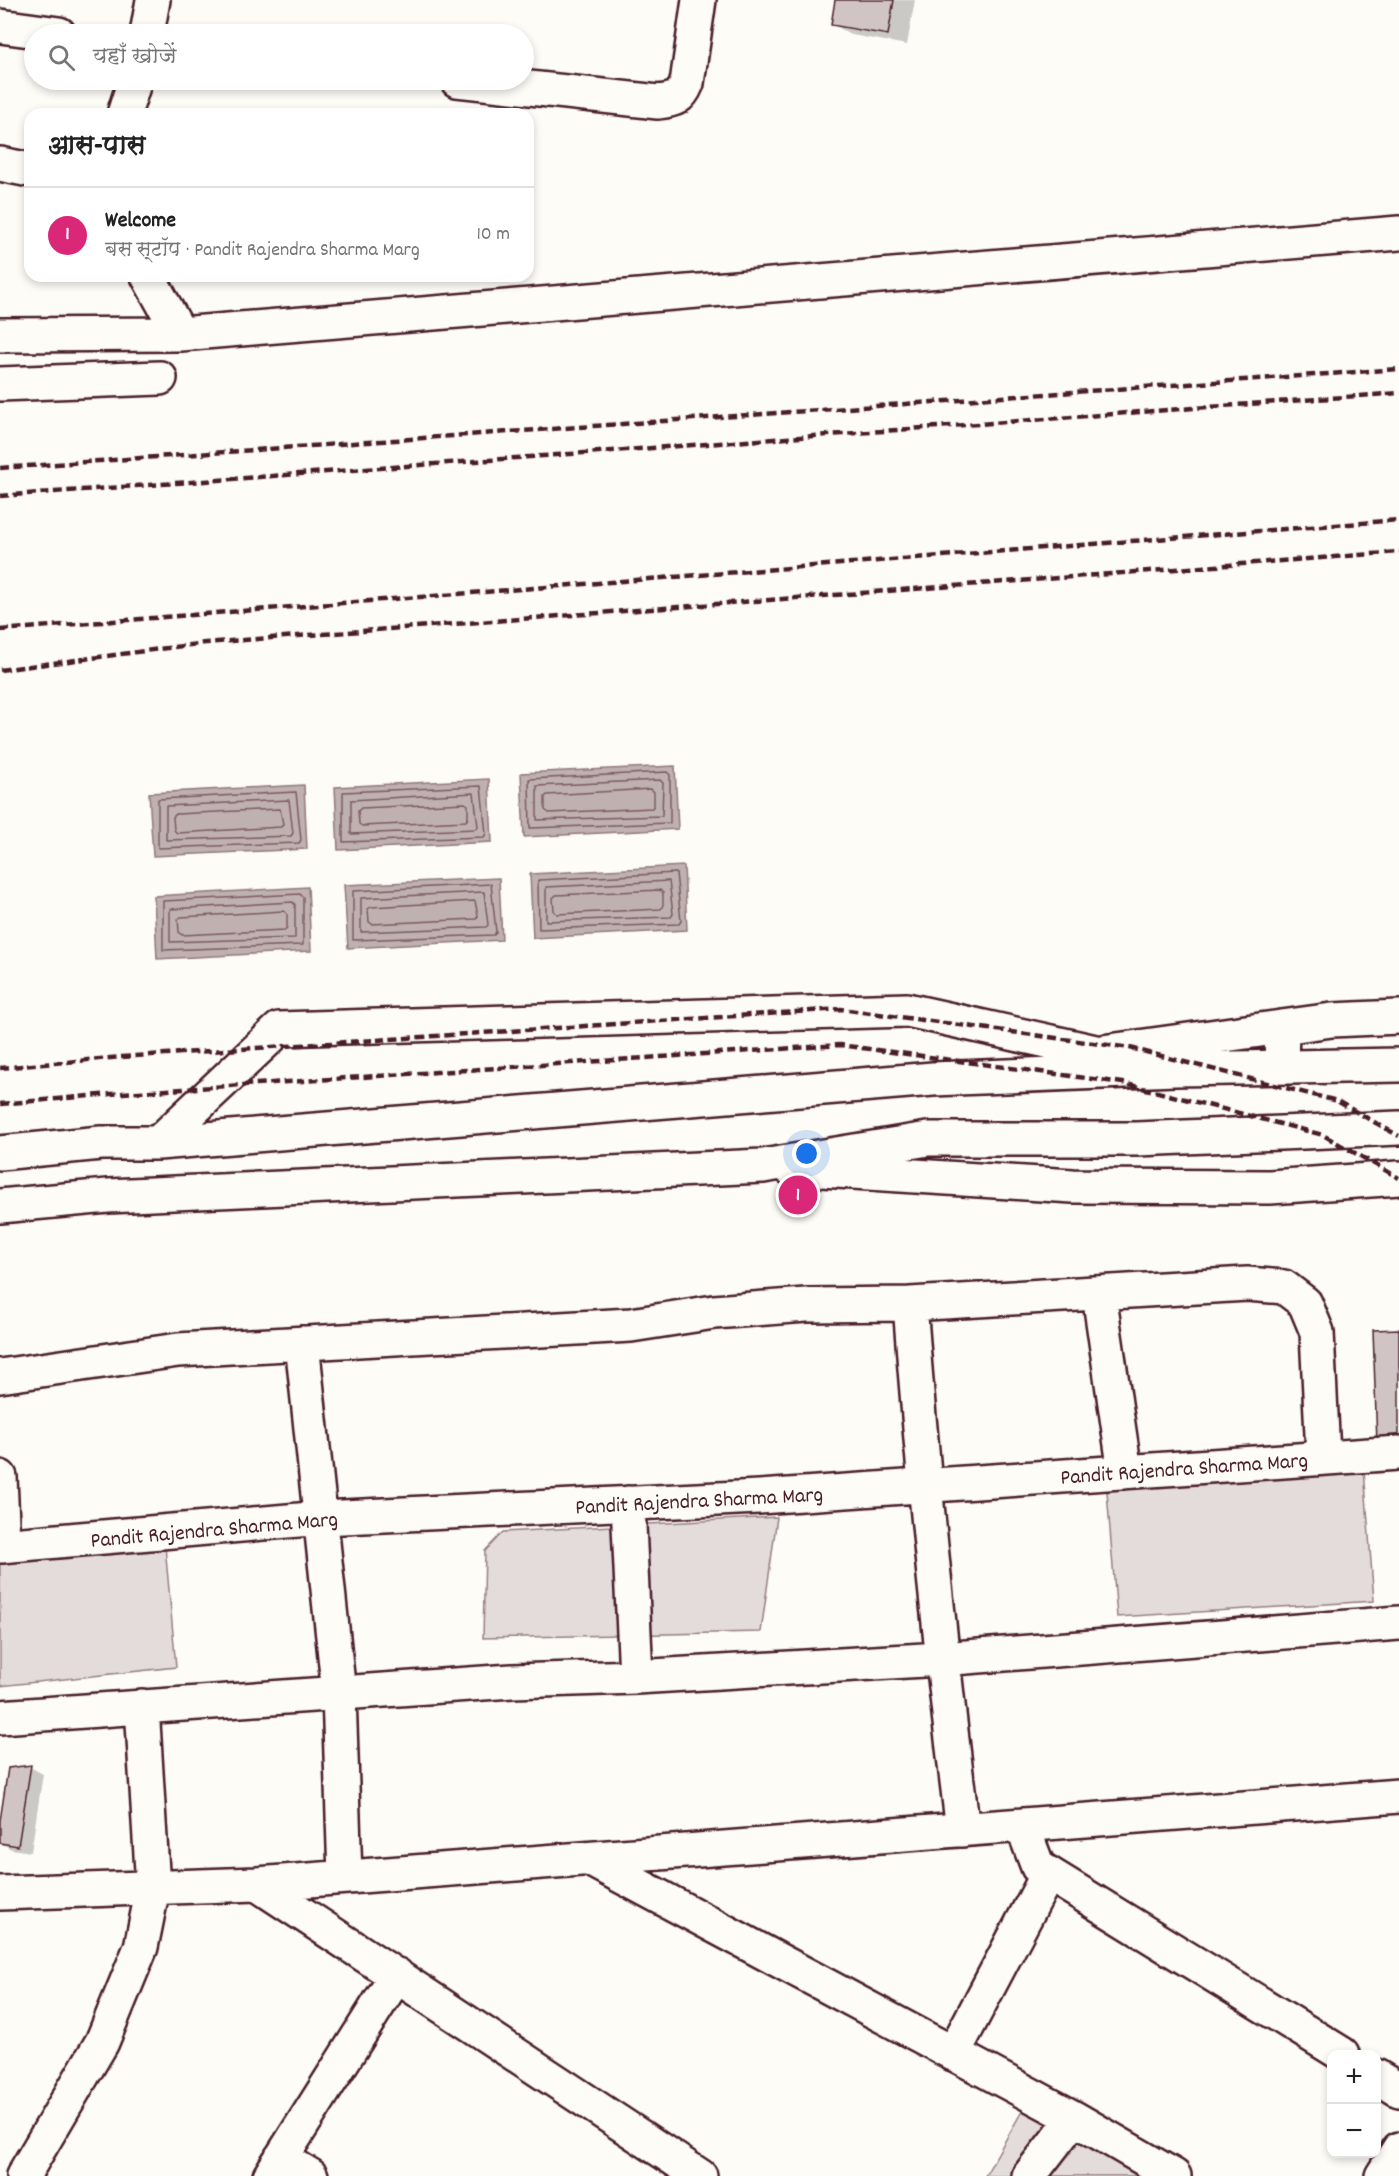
<!DOCTYPE html>
<html lang="hi">
<head>
<meta charset="utf-8">
<style>
	body { margin:0; font-family:Dekko,"Playpen Sans Deva",sans-serif; background:#f6f6f6; color:#222 }
	.controls { position:absolute; right:18px; bottom:18px; display:grid; overflow:hidden; border-radius:12px; box-shadow:0 3px 9px #0003 }
	.controls button { width:54px; height:54px; display:grid; place-items:center; padding:0; border:0; border-bottom:2px solid #e0e0e0; background:#fff; color:#222; font:30px sans-serif }
	.you { position:absolute; left:807px; top:1154px; width:21px; height:21px; margin:-15px; border:4px solid #fff; border-radius:50%; background:#1a73e8; box-shadow:0 0 0 9px #1a73e833 }
	.badge { display:grid; place-items:center; width:39px; height:39px; border-radius:50%; background:#db2777; color:#fff; font-size:20px; font-weight:700 }
	.pin { position:absolute; translate:-50% -50%; border:3px solid #fff; box-shadow:0 2px 6px #0006 }
	.list { margin:0; padding:0; list-style:none }
	h2 { display:flex; justify-content:space-between; align-items:center; height:78px; margin:0; padding:0 24px; font-size:26px }
	h2 small { font-size:20px; font-weight:400; color:#767676 }
	.list li { display:grid; grid-template-columns:39px 1fr auto; gap:18px; align-items:center; box-sizing:border-box; height:96px; padding:0 24px; border-top:2px solid #e0e0e0 }
	.list b { display:block; font-size:22px; white-space:nowrap }
	.list p { margin:0; font-size:20px; white-space:nowrap; color:#767676 }
	.list em { font-size:20px; font-style:normal; color:#767676 }
	.icon { flex:none; width:33px; height:33px; fill:none; stroke:currentColor; stroke-width:2; stroke-linecap:round; stroke-linejoin:round }
	.map { position:relative; flex:none; width:1399px; height:2176px; overflow:hidden }
	.search { position:absolute; background:#fff; box-shadow:0 3px 9px #0003; left:24px; top:24px; width:510px; height:66px; display:flex; align-items:center; gap:15px; box-sizing:border-box; padding:0 21px; border-radius:33px; color:#767676; font-size:22px }
	.panel { position:absolute; background:#fff; box-shadow:0 3px 9px #0003; left:24px; top:108px; width:510px; height:174px; border-radius:18px }
	.map>svg:first-child { display:block }
</style>
</head>
<body>
<div class="map">
<svg width="1399" height="2176" viewBox="0 0 1399 2176">
	<rect width="100%" height="100%" fill="#fdfcf7"/>
	<filter id="ink" filterUnits="userSpaceOnUse"><feTurbulence type="fractalNoise" baseFrequency=".0167" numOctaves="2"/><feDisplacementMap in="SourceGraphic" scale="12" xChannelSelector="R" yChannelSelector="G"/><feConvolveMatrix kernelMatrix="1 2 1 2 8 2 1 2 1" color-interpolation-filters="sRGB"/></filter>
	<g filter="url(#ink)">
		<!-- green -->
		<path fill="#e3dcda" stroke="#967e82" stroke-width="1.5" d="M1364 1470 1374 1601 1117 1617 1107 1492 1121 1487Z
			M777 1517 761 1632 483 1638 485 1551 503 1532Z
			M165 1546 176 1667 0 1686V1559Z
			M1025 2106 1138 2176H985Z"/>
		<!-- water -->
		<path fill="#c0b1b1" stroke="#91777b" stroke-width="1.5" d="M675 766 678 829 524 837 521 773Z
			M489 779 492 842 338 850 335 787Z
			M304 785 307 849 153 856 149 793Z
			M684 866 687 930 533 938 530 874Z
			M499 878 502 940 348 948 344 885Z
			M308 887 311 951 157 959 154 896Z"/>
		<!-- shadow -->
		<path fill="#0003" d="M837 0H915L907 45 852 35 832 24Z
			M30 1767 43 1774 31 1852 11 1849 0 1843V1830Z"/>
		<g fill="none" stroke-linecap="round" stroke-linejoin="round">
			<!-- shore -->
			<path stroke="#795961" stroke-width="1.5" d="M667 772 670 775V823L530 828 529 779Z
				M660 780 663 783 662 816 537 820V786Z
				M481 786 486 834 484 837 343 842V792Z
				M651 789 654 792V805L652 808 549 813 545 810V797L547 795Z
				M296 792 301 840 299 843 158 848V799Z
				M474 793 478 827 476 829 351 834V800Z
				M289 800 293 833 291 836 166 840V806Z
				M465 803 468 805V818L466 821 362 826 359 824 358 811 361 808Z
				M280 809 283 824 281 827 177 833 174 830 173 817 176 814Z
				M676 873 681 921 679 924 539 929 538 880Z
				M669 881 673 914 671 917 546 921V887Z
				M491 884 496 932 494 935 353 940V891Z
				M660 890 663 893V905L661 909 557 914 554 911 553 898 556 895Z
				M484 892 488 925 486 927 361 932V898Z
				M300 894 303 897V945L163 950V901Z
				M475 901 478 916 476 919 372 924 369 922 368 909 371 907Z
				M293 902 295 905V938L170 942V909Z
				M284 911 287 914V927L285 930 182 935 179 932 178 919 181 917Z"/>
		</g>
		<!-- building -->
		<path fill="#d0c5c4" stroke="#4a1f2b" stroke-width="1.5" d="M835 0H894L888 35 831 25Z
			M1399 1329V1443L1377 1444 1373 1330Z
			M31 1765 18 1846 0 1843V1821L8 1768Z"/>
		<g fill="none" stroke-linecap="round" stroke-linejoin="round">
			<!-- minor casing -->
			<g stroke="#4a1f2b" stroke-width="38">
				<path id="minor" d="M0 26 59 34
					M147 34 153 0
					M457 80 658 102C675 100 681 98 687 83L699 0
					M124 114 135 80
					M0 164 30 170
					M148 276 180 334
					M0 335 180 334 1399 233
					M0 384 160 378
					M1099 1294 1125 1472
					M910 1304C923 1480 941 1655 963 1830
					M302 1343 339 1694 345 1877
					M0 1376 178 1350 631 1325 714 1312 806 1305 910 1304 1247 1284 1284 1287 1305 1303 1317 1332 1323 1456
					M0 1477 3 1546
					M628 1503 636 1677
					M0 1546 322 1518 759 1497 1399 1453
					M0 1717 512 1681 636 1677 941 1659 1399 1623
					M1022 1825 1038 1867 1342 2054
					M591 1860 1074 2118 1029 2176
					M257 1884 700 2176
					M0 1893 257 1884 1399 1796
					M953 2054 1048 1874
					M1376 2076 1399 2090
					M1074 2118 1174 2176
					M281 2158 311 2176
					M23 2176 102 2042 141 1947 153 1888 142 1706
					M270 2176 397 1975
					M1382 2176 1399 2149"/>
			</g>
			<!-- major casing -->
			<g stroke="#4a1f2b" stroke-width="38">
				<path id="major" d="M1095 1053 1332 1020 1399 1017
					M790 1168 1073 1186 1270 1187 1399 1178"/>
			</g>
			<!-- highway casing -->
			<g stroke="#4a1f2b" stroke-width="38">
				<path id="highway" d="M1281 1067 1282 1027
					M158 1143 279 1029 907 1010 1132 1060
					M0 1153 101 1143H158L933 1079 1175 1069 1399 1065
					M0 1206 108 1196 763 1166 928 1139H1137L1399 1128"/>
			</g>
			<!-- minor -->
			<use href="#minor" stroke="#fdfcf7" stroke-width="33"/>
			<!-- major -->
			<use href="#major" stroke="#fdfcf7" stroke-width="33"/>
			<!-- highway -->
			<use href="#highway" stroke="#fdfcf7" stroke-width="33"/>
			<!-- rail -->
			<path stroke="#4a1f2b" stroke-width="4.5" stroke-dasharray="9 4.5" stroke-linecap="butt" d="M0 468 1399 369
				M0 496 1399 393
				M0 630 1399 520
				M0 670 205 643 1399 552
				M0 1068 121 1057 841 1009 1130 1048 1337 1101 1399 1136
				M0 1104 123 1093 840 1045 1123 1083 1323 1135 1399 1178"/>
		</g>
	</g>
	<g text-anchor="middle" stroke-width="6" stroke-linejoin="round" paint-order="stroke">
		<!-- street labels -->
		<g font-size="22" fill="#4a1f2b" stroke="#fdfcf7">
			<text transform="translate(1184 1467) rotate(-4)" y="8">Pandit Rajendra Sharma Marg</text>
			<text transform="translate(699 1499) rotate(-3)" y="8">Pandit Rajendra Sharma Marg</text>
			<text transform="translate(214 1528) rotate(-5)" y="8">Pandit Rajendra Sharma Marg</text>
		</g>
	</g>
</svg>
<div class="controls">
<button>+</button>
<button>−</button>
</div>
<div class="you"></div>
<div class="pin badge" style="left:798px;top:1195px">1</div>
<div class="search"><svg class="icon" aria-label="search" viewBox="0 0 24 24"><circle cx="10" cy="10" r="6"/><path d="M15 15l6 6"/></svg>यहाँ खोजें</div>
<section class="panel">
<h2>आस-पास<small></small></h2>
<ul class="list">
<li><span class="badge">1</span><div><b>Welcome</b><p>बस स्टॉप · Pandit Rajendra Sharma Marg</p></div><em>10 m</em></li>
</ul>
</section>
</div>
</body>
</html>
